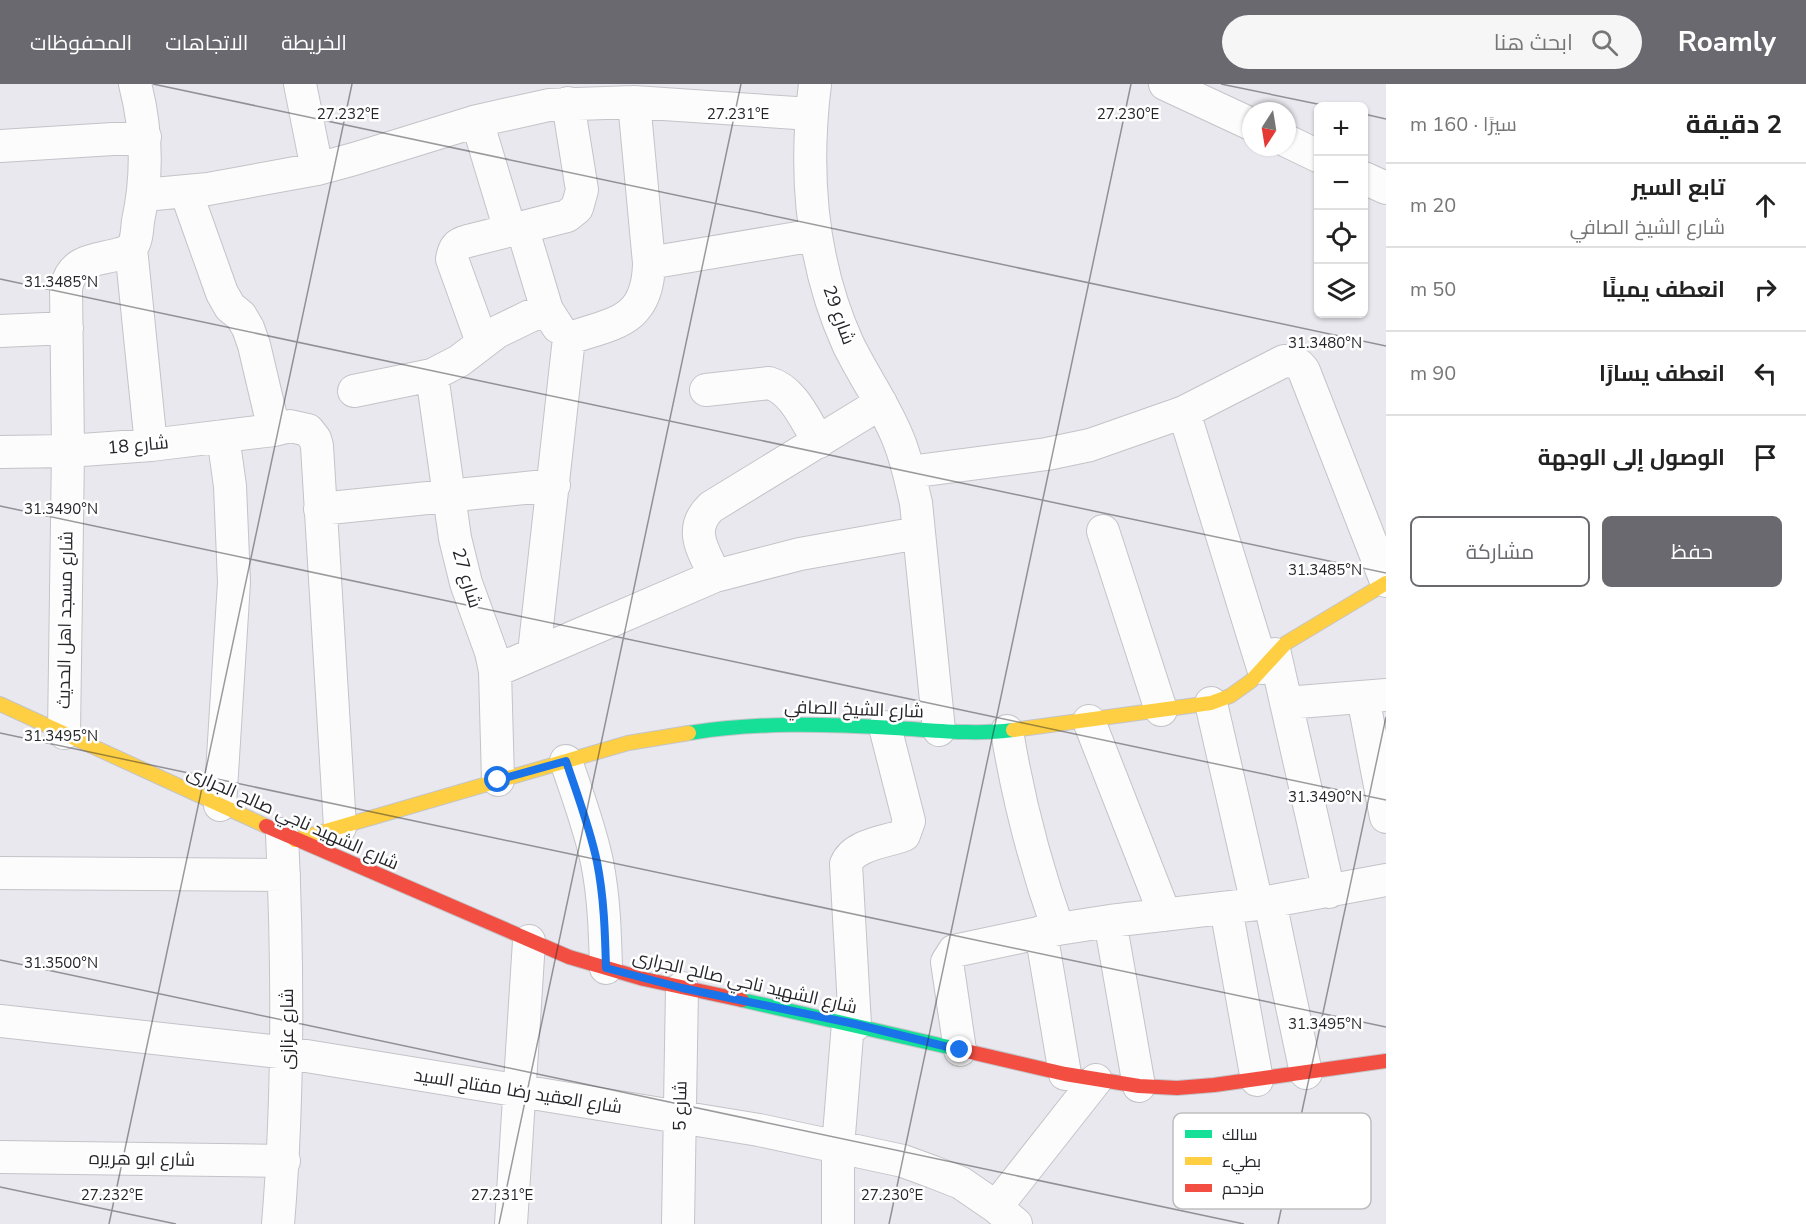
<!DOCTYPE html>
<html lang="ar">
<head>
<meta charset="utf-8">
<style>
	body { margin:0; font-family:"Nunito Sans",Cairo,sans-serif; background:#f6f6f6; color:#222; direction:rtl }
	.controls { position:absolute; right:18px; top:18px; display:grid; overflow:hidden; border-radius:9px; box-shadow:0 2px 4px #0004 }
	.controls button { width:54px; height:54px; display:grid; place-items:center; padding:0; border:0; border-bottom:2px solid #e0e0e0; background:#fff; color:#222; font:30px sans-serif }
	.compass { position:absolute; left:1242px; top:18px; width:54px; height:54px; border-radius:50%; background:#fff; box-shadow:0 2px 4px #0004; rotate:192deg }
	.stop { position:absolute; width:18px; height:18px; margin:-14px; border:4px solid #1a73e8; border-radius:50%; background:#fff }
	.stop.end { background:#1a73e8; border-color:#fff; box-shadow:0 2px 6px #0008 }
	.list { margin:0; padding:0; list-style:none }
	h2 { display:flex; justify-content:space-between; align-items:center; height:78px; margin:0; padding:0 24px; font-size:26px }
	h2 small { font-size:20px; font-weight:400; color:#767676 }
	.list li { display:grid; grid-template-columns:39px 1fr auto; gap:18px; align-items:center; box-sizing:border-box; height:84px; padding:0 24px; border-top:2px solid #e0e0e0 }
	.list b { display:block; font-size:22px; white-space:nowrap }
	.list p { margin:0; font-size:20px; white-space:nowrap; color:#767676 }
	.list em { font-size:20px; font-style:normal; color:#767676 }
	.actions { display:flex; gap:12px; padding:18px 24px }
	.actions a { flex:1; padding:14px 0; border:2px solid #69696f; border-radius:9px; text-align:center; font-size:21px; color:#69696f }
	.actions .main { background:#69696f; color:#fff }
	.icon { flex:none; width:33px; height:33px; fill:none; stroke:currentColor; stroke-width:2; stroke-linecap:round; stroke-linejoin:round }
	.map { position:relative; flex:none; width:1386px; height:1140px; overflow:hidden; direction:ltr }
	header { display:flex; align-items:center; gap:36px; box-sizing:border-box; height:84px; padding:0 30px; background:#69696f; color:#fff }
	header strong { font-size:28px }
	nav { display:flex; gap:33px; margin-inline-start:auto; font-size:21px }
	.search { width:420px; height:54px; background:#f6f6f6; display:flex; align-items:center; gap:15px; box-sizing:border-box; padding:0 21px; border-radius:33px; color:#767676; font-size:22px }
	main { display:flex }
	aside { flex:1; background:#fff }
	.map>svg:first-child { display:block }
</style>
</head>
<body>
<header>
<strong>Roamly</strong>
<div class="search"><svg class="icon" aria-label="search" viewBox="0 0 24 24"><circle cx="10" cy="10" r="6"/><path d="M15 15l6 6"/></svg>ابحث هنا</div>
<nav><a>الخريطة</a><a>الاتجاهات</a><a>المحفوظات</a></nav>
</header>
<main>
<aside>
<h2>2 دقيقة<small>سيرًا · 160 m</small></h2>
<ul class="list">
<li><svg class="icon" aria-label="ahead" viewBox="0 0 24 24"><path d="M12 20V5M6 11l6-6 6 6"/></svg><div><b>تابع السير</b><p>شارع الشيخ الصافي</p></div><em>20 m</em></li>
<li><svg class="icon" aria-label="right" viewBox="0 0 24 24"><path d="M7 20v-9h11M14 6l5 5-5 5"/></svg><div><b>انعطف يمينًا</b></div><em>50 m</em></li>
<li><svg class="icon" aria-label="left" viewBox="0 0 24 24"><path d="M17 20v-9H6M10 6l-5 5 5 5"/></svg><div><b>انعطف يسارًا</b></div><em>90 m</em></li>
<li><svg class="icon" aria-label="arrive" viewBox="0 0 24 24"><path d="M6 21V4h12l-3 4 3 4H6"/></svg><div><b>الوصول إلى الوجهة</b></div></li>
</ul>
<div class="actions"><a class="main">حفظ</a><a>مشاركة</a></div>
</aside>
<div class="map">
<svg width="1386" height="1140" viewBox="0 0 1386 1140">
	<rect width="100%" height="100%" fill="#e8e8ee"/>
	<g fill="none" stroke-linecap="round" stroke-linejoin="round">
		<!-- street casing -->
		<g stroke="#c3c4c8" stroke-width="34">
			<path id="street" d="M300 0 317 85
				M815 0C804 88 811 178 848 260 864 293 886 323 899 357 907 377 911 398 916 419L939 646
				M1165 0 1251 40
				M477 37 510 146
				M1287 57 1318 72
				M0 62 145 53
				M1364 94 1386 104
				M186 108 222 209 230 223 241 232 248 244 254 261 274 346
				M144 111 208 105 317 85 354 75 477 37 549 21 634 18 811 30
				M522 143 547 226 558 243
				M131 164 151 361
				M649 179 815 151
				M0 247 67 244
				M569 254C616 239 648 237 649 179L634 18
				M482 258 452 175C454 163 457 160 468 157L567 132 577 124 582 106 568 19
				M432 291 455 454 466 499 491 568 495 587 498 696
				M706 306 769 299C794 306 806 338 819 358
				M354 307 432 291 459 277 497 248 530 232 547 226
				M1184 328 1263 584
				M0 368 68 367 151 361 274 346 290 342 308 346 315 355 317 362 340 743
				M909 388 1047 370 1090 361 1184 328 1284 277C1294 277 1299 279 1304 287L1386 497
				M320 425 554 401
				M1103 447 1161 626
				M715 492C704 467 687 446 711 423L881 319
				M534 569 569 254
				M1275 570 1329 808
				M495 587 715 492 800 470 918 449
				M1363 613 1386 733
				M1211 619 1257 820
				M1286 619 1386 611
				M1089 637 1165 831
				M1007 647C1018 715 1035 780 1058 845
				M64 649 68 367 66 204C72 175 94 177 119 170 123 169 128 168 131 164 137 158 137 145 138 137 148 91 147 46 135 0
				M566 677C577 710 590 744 597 778 604 813 605 848 606 884
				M220 721 234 498 230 402 223 352
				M0 789 284 791
				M1270 818 1306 989
				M1226 824 1257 996
				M1110 837 1139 1002
				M1041 848 1065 990
				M0 937 288 969 759 1046 903 1077 933 1088 961 1099 996 1123 1016 1140
				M855 941 846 780C854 760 886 758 904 751L909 737 885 643
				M960 966 947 878 954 867 1058 845 1110 837 1257 820 1386 796
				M0 1073 284 1077
				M996 1123 1096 996
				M278 1140C289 1010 288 880 282 750
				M511 1140 529 857
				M678 1140 682 904
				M838 1140V1063L848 939"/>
		</g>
		<!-- fast casing -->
		<g stroke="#c3c4c8" stroke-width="16">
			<path id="fast" d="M689 649C757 638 825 640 894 644 933 646 974 651 1013 646
				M742 916 966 967"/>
		</g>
		<!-- slow casing -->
		<g stroke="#c3c4c8" stroke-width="16">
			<path id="slow" d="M0 620 266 742
				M1013 646 1211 619 1230 612 1251 597 1286 559 1386 499
				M295 756 628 659 689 649"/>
		</g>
		<!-- jam casing -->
		<g stroke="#c3c4c8" stroke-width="16">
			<path id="jam" d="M266 742 569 873 644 895 742 916
				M966 967 1065 990 1139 1002 1177 1004 1214 1001 1386 977"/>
		</g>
		<!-- street -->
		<use href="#street" stroke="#fcfcfc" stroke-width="32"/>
		<!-- fast -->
		<use href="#fast" stroke="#16e098" stroke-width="14"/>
		<!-- slow -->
		<use href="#slow" stroke="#ffcf43" stroke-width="14"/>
		<!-- jam -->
		<use href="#jam" stroke="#f24e42" stroke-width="14"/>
	</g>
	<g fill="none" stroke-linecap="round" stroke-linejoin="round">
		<!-- route -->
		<path stroke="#1a73e8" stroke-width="8" d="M498 696 566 677C577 710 590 744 597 778 604 813 605 848 606 884L682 904 855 940 960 966"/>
	</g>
	<!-- ticks -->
	<path fill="none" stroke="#25252a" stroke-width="1.5" stroke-opacity="0.45" d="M153 0 1386 262M1221 0 1327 22M1364 30 1386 35M0 195 1386 489M0 422 1386 716M0 649 1386 943M0 876 1244 1140M0 1103 176 1140M109 1140 352 0M499 1140 741 0M889 1140 1131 0M1278 1140 1386 633"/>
	<g text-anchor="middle" stroke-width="5" stroke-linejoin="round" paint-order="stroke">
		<!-- street labels -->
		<g font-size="18" fill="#25252a" stroke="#fff">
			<text transform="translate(839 231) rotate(70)" y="6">شارع 29</text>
			<text transform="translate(138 361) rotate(-5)" y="6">شارع 18</text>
			<text transform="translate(467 494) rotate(73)" y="6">شارع 27</text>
			<text transform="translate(65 536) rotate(-89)" y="6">شارع مسجد اهل الحديث</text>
			<text transform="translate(854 625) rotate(2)" y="6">شارع الشيخ الصافي</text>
			<text transform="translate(293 734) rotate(24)" y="6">شارع الشهيد ناجي صالح الجرارى</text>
			<text transform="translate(745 898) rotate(13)" y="6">شارع الشهيد ناجي صالح الجرارى</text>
			<text transform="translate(287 945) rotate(-90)" y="6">شارع عزازى</text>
			<text transform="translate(518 1007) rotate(9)" y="6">شارع العقيد رضا مفتاح السيد</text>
			<text transform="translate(680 1022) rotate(-89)" y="6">شارع 5</text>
			<text transform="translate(142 1075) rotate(1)" y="6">شارع ابو هريره</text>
		</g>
	</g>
	<!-- legend -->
	<rect x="1173" y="1029" width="198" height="96" rx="9" fill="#fff" stroke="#bebebf" stroke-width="1.5"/>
	<rect x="1185" y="1046" width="27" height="8" fill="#16e098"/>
	<rect x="1185" y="1073" width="27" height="8" fill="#ffcf43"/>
	<rect x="1185" y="1100" width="27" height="8" fill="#f24e42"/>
	<g font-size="16" fill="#25252a">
		<text x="1222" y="1056">سالك</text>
		<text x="1222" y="1083">بطيء</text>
		<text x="1222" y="1110">مزدحم</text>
	</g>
	<g font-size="15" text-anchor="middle" fill="#25252a" stroke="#fff" stroke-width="5" stroke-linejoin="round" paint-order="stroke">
		<text x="348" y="35">27.232°E</text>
		<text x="738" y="35">27.231°E</text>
		<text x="1128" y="35">27.230°E</text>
		<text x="61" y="203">31.3485°N</text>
		<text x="1325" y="264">31.3480°N</text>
		<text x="61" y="430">31.3490°N</text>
		<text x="1325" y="491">31.3485°N</text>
		<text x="61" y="657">31.3495°N</text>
		<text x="1325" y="718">31.3490°N</text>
		<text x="61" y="884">31.3500°N</text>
		<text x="1325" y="945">31.3495°N</text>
		<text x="112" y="1116">27.232°E</text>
		<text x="502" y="1116">27.231°E</text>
		<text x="892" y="1116">27.230°E</text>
	</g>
</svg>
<div class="controls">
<button>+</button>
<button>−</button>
<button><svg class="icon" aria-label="locate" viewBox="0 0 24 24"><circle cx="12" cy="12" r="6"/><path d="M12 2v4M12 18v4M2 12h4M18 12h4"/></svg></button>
<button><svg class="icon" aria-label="layers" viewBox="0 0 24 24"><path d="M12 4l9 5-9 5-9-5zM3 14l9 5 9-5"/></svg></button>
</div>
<svg class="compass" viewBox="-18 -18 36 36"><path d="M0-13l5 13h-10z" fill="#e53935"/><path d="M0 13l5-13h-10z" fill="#767676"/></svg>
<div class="stop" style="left:498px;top:696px"></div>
<div class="stop end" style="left:960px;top:966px"></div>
</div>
</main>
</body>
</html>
